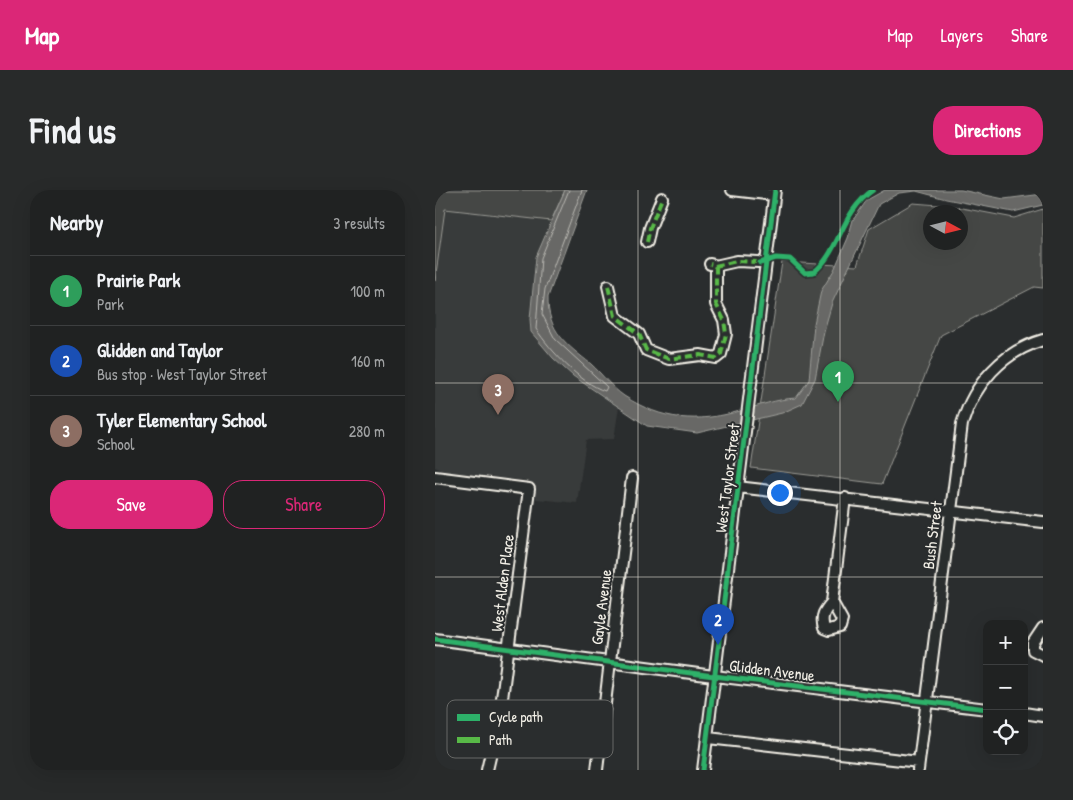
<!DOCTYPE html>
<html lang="en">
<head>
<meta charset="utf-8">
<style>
	body { margin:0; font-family:"Patrick Hand",sans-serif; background:#282a2a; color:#f1f3f6 }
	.controls { position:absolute; right:15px; bottom:15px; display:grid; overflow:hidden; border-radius:10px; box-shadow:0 5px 20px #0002 }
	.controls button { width:45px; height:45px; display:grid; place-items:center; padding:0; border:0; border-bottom:1px solid #3d3f40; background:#202222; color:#f1f3f6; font:25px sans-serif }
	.compass { position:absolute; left:488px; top:15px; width:45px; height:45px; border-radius:50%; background:#202222; box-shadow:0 5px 20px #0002; rotate:97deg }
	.you { position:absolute; left:344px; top:302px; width:18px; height:18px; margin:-12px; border:4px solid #fff; border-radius:50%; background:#1a73e8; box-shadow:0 0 0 8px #1a73e833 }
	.badge { display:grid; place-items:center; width:32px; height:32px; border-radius:50%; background:#db2777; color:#fff; font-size:16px; font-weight:700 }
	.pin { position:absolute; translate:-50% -41px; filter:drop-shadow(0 1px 2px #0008) }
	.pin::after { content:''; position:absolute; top:26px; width:18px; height:15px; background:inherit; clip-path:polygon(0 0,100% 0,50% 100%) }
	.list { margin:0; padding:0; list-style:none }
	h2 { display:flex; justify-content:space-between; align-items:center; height:65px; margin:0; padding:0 20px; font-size:21px }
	h2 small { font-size:16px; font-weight:400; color:#a2a4a5 }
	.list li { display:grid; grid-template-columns:32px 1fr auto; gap:15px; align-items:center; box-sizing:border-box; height:70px; padding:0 20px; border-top:1px solid #3d3f40 }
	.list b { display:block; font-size:19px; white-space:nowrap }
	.list p { margin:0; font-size:16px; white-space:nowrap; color:#a2a4a5 }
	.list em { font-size:16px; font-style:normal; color:#a2a4a5 }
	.actions { display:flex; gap:10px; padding:15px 20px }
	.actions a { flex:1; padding:11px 0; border:1px solid #db2777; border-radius:20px; text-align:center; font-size:18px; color:#db2777 }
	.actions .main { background:#db2777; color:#fff }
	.icon { flex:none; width:28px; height:28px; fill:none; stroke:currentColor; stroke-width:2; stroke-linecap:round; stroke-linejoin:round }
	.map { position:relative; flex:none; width:608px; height:580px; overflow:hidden; border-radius:20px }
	header { display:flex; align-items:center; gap:30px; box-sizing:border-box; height:70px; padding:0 25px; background:#db2777; color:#fff }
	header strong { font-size:24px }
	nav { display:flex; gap:28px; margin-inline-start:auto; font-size:18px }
	.intro { display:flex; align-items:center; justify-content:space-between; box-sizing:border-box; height:120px; padding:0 30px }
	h1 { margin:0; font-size:35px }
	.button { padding:12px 22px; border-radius:20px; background:#db2777; color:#fff; font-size:18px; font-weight:700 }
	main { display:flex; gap:30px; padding:0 30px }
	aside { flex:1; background:#202222; border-radius:20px; box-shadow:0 5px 20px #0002 }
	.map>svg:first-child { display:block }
</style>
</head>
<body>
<header>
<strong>Map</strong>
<nav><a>Map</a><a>Layers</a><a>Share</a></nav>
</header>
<div class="intro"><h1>Find us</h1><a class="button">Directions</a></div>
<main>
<aside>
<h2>Nearby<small>3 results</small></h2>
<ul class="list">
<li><span class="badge" style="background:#2e9e5b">1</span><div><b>Prairie Park</b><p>Park</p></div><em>100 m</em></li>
<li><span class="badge" style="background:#1a4fb4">2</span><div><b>Glidden and Taylor</b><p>Bus stop · West Taylor Street</p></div><em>160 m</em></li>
<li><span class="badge" style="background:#8d6e63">3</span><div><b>Tyler Elementary School</b><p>School</p></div><em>280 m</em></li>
</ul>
<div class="actions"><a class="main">Save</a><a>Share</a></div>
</aside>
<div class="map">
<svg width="608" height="580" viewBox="0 0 608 580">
	<rect width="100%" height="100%" fill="#2a2d2e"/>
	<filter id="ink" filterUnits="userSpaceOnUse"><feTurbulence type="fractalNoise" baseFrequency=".02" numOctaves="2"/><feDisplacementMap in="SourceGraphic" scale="10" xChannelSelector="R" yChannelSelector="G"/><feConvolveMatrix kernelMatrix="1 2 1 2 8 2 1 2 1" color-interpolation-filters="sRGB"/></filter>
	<g filter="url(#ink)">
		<!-- built -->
		<path fill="#373a3a" d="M10 19 116 31 101 67 95 129 96 142 118 168 138 186 184 217 179 249 151 250 142 313 101 309 100 295 89 291 8 281 0 277V91Z"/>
		<!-- green -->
		<path fill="#444645" stroke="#9c9c96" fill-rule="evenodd" d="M0 0H130L116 31 10 19 0 91Z
			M478 13 516 16 579 28 608 19V98L599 97 506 145 447 294 316 278 347 72 422 76 434 39ZM496 22H526V52H496Z"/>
		<!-- water -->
		<path fill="#676866" stroke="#9f9f9a" d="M130 0H152L113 107C112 141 132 155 156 174 167 184 176 197 189 206 228 231 261 233 305 221 324 216 341 209 361 208L374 190 379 134 386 101 399 80 413 48 418 30 432 10 450 0H526L569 9 608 4V15L578 22 511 9 481 1 464 3 444 14 397 113 389 141 380 189 367 214 347 223 262 243 212 236 138 186 118 168 96 142 95 129 101 67Z"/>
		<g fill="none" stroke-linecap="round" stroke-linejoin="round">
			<!-- shore -->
			<path stroke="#bcbab4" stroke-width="1" d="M134 0 106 68 101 139C115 160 145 193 170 201L172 197 120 149 107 124 110 99 147 0"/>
			<!-- minor casing -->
			<g stroke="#f4f1e8" stroke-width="14">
				<path id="minor" d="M297 0 339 5
					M212 52 215 38 227 8
					M280 76 302 71 323 72
					M173 96 180 126 204 144 211 160 234 169 265 165 281 168 286 164 291 144 289 130 281 114V78L279 75 275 74
					M0 287 94 299 65 524 52 580
					M302 297 608 332
					M397 412 407 430 405 437 394 440 389 438C385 426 390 420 397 412L410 308
					M608 438 598 453V460L608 465
					M0 449 271 485 552 519
					M589 523 608 526
					M273 548 484 572
					M162 580 197 288
					M268 580 340 0
					M483 580 527 234C539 194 567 162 608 150"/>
			</g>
			<!-- minor -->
			<use href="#minor" stroke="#2a2d2e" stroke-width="10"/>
			<!-- quiet -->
			<path stroke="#58b947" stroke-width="4" stroke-dasharray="8 4" stroke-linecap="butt" d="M212 52 215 38 227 8
				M280 76 302 71 323 72
				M173 96 180 126 204 144 211 160 234 169 265 165 281 168 286 164 291 144 289 130 281 114V78L279 75 275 74"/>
			<!-- cycleway casing -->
			<g stroke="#2a2d2e" stroke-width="8">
				<path id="cycleway" d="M325 73 341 68 355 69 370 83 379 82C405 61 406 22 438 0
					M0 449 271 485 552 519
					M268 580 340 0"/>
			</g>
			<!-- cycleway -->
			<use href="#cycleway" stroke="#2db169" stroke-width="5"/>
		</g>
	</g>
	<!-- grid -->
	<path fill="none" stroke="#f4f1e8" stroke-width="1" stroke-opacity="0.55" d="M203 0V580M405 0V580M0 193H608M0 387H608"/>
	<g text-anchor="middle" stroke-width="4" stroke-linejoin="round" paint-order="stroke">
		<!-- street labels -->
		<g font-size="16" fill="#f4f1e8" stroke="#2a2d2e">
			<text transform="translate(292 288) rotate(-83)" y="6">West Taylor Street</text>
			<text transform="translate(497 345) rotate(-83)" y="6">Bush Street</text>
			<text transform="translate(67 393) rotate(-83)" y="6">West Alden Place</text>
			<text transform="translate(166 417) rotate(-83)" y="6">Gayle Avenue</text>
			<text transform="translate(337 480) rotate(7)" y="6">Glidden Avenue</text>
		</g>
	</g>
	<!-- legend -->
	<rect x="12" y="510" width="166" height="58" rx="8" fill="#2a2d2e" stroke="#676866" stroke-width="1"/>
	<rect x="22" y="524" width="23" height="7" fill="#2db169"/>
	<rect x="22" y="547" width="23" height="6" fill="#58b947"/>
	<g font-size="14" fill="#f4f1e8">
		<text x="54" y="532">Cycle path</text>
		<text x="54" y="555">Path</text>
	</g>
</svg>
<div class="controls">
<button>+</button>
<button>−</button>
<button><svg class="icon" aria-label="locate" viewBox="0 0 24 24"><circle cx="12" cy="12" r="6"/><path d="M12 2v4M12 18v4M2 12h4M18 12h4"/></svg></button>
</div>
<svg class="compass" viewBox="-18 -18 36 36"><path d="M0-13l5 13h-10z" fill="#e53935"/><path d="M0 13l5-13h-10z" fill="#a2a4a5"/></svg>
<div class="you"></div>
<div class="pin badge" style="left:403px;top:212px;background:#2e9e5b">1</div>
<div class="pin badge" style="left:283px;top:455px;background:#1a4fb4">2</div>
<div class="pin badge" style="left:63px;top:225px;background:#8d6e63">3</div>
</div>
</main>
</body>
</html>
